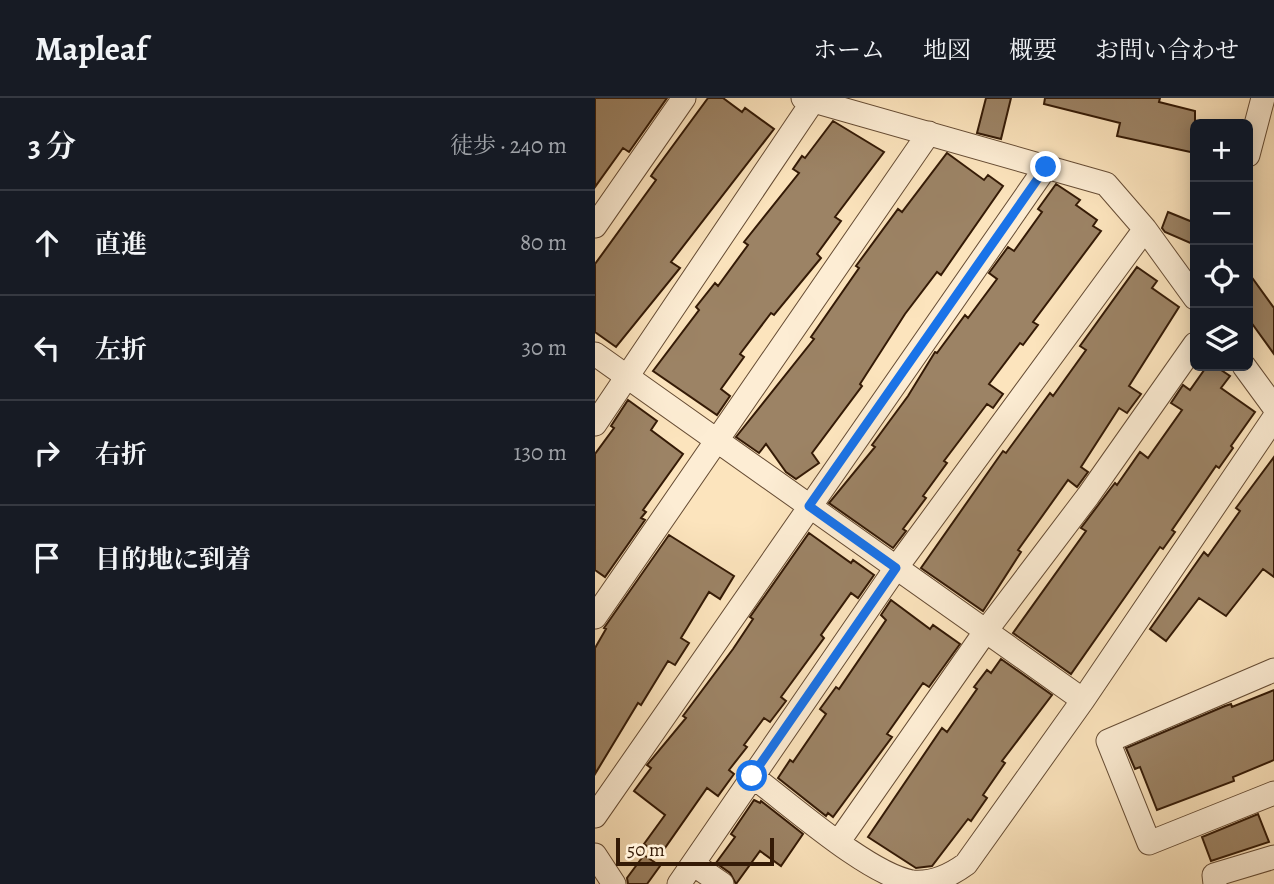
<!DOCTYPE html>
<html lang="ja">
<head>
<meta charset="utf-8">
<style>
	body { margin:0; font-family:Alegreya,"Noto Serif JP",serif; background:#242831; color:#f1f3f6 }
	.controls { position:absolute; right:21px; top:21px; display:grid; overflow:hidden; border-radius:10px; box-shadow:0 4px 18px #0003 }
	.controls button { width:63px; height:63px; display:grid; place-items:center; padding:0; border:0; border-bottom:2px solid #363941; background:#171b24; color:#f1f3f6; font:35px sans-serif }
	.scale { position:absolute; left:21px; bottom:18px; width:158px; box-sizing:border-box; padding-left:7px; border:4px solid #341a06; border-top:0; font-size:19px; line-height:24px; white-space:nowrap; color:#341a06; -webkit-text-stroke:5px #fdedd4; paint-order:stroke }
	.stop { position:absolute; width:21px; height:21px; margin:-16px; border:5px solid #1a73e8; border-radius:50%; background:#fff }
	.stop.end { background:#1a73e8; border-color:#fff; box-shadow:0 2px 7px #0008 }
	.list { margin:0; padding:0; list-style:none }
	h2 { display:flex; justify-content:space-between; align-items:center; height:91px; margin:0; padding:0 28px; font-size:30px }
	h2 small { font-size:23px; font-weight:400; color:#9ea1a6 }
	.list li { display:grid; grid-template-columns:46px 1fr auto; gap:21px; align-items:center; box-sizing:border-box; height:105px; padding:0 28px; border-top:2px solid #363941 }
	.list b { display:block; font-size:26px; white-space:nowrap }
	.list em { font-size:23px; font-style:normal; color:#9ea1a6 }
	.icon { flex:none; width:38px; height:38px; fill:none; stroke:currentColor; stroke-width:2; stroke-linecap:round; stroke-linejoin:round }
	.map { position:relative; flex:none; width:679px; height:786px; overflow:hidden }
	header { display:flex; align-items:center; gap:42px; box-sizing:border-box; height:98px; padding:0 35px; background:#171b24; border-bottom:2px solid #363941 }
	header strong { font-size:33px }
	nav { display:flex; gap:38px; margin-inline-start:auto; font-size:24px }
	main { display:flex }
	aside { flex:1; background:#171b24 }
	.map>svg:first-child { display:block }
</style>
</head>
<body>
<header>
<strong>Mapleaf</strong>
<nav><a>ホーム</a><a>地図</a><a>概要</a><a>お問い合わせ</a></nav>
</header>
<main>
<aside>
<h2>3 分<small>徒歩 · 240 m</small></h2>
<ul class="list">
<li><svg class="icon" aria-label="ahead" viewBox="0 0 24 24"><path d="M12 20V5M6 11l6-6 6 6"/></svg><div><b>直進</b></div><em>80 m</em></li>
<li><svg class="icon" aria-label="left" viewBox="0 0 24 24"><path d="M17 20v-9H6M10 6l-5 5 5 5"/></svg><div><b>左折</b></div><em>30 m</em></li>
<li><svg class="icon" aria-label="right" viewBox="0 0 24 24"><path d="M7 20v-9h11M14 6l5 5-5 5"/></svg><div><b>右折</b></div><em>130 m</em></li>
<li><svg class="icon" aria-label="arrive" viewBox="0 0 24 24"><path d="M6 21V4h12l-3 4 3 4H6"/></svg><div><b>目的地に到着</b></div></li>
</ul>
</aside>
<div class="map">
<svg width="679" height="786" viewBox="0 0 679 786">
	<rect width="100%" height="100%" fill="#fce4bd"/>
	<filter id="stains"><feTurbulence type="fractalNoise" baseFrequency=".00286" numOctaves="4"/><feColorMatrix values="0 0 0 0 .2 0 0 0 0 .09 0 0 0 0 .02 0 0 0 .5 -.17"/></filter>
	<radialGradient id="worn" r=".72"><stop offset=".6" stop-color="#630" stop-opacity="0"/><stop offset="1" stop-color="#630" stop-opacity=".3"/></radialGradient>
	<!-- building -->
	<path fill="#9c8365" stroke="#341a06" stroke-width="2" d="M0 0H72L34 54 28 50 0 89Z
		M113 0H128L147 14 150 10 179 31 76 164 85 170 21 249 0 234V166L61 82 56 78 60 72Z
		M391 0H416L406 41 382 35Z
		M450 0H565L564 4 600 13V55L522 38 525 25 449 6Z
		M238 23 289 54 240 119 246 123 222 156 226 160 179 217 176 215 145 256 149 259 126 291 135 298 122 317 58 273 104 212 101 209 120 185 123 188 153 147 149 144 204 75 198 71 207 58 210 60Z
		M352 55 389 82 393 77 408 88 346 177 342 174 310 216 265 286 267 288 217 355 224 365 201 381 191 374 171 346 164 355 141 339 219 241 216 239 264 170 261 168 303 111 307 114Z
		M461 86 485 102 481 107 502 122 498 128 506 133 438 224 443 227 428 247 425 245 394 286 408 296 398 310 392 306 349 363 352 365 328 398 331 400 308 431 311 433 298 450 234 405 280 349 277 347 313 298 340 254 342 255 370 217 373 220 402 181 394 175 413 149 419 153 447 114 443 111Z
		M573 114 600 125V147L570 134 567 130Z
		M542 169 562 183 557 190 584 209 534 288 546 296 532 315 524 310 486 369 493 374 482 389 473 382 423 452 426 454 388 513 326 470 408 353 411 355 455 295 458 298 491 252 485 248Z
		M653 174 679 210V256L653 220Z
		M612 268H620L635 278 626 290 660 314 636 348 638 350 624 370 621 368 577 432 580 434 568 451 565 449 476 576 418 535 491 433 486 430 516 390 520 385 522 387 545 354 553 360 587 312 576 305 588 287 595 292Z
		M33 302 62 323 56 332 88 356 48 412 51 414 46 420 50 422 10 479 0 472V356L19 330 16 328Z
		M679 359V479L668 471 631 518 604 500 571 543 555 531 609 454 613 458 645 413 641 410Z
		M214 435 256 465 258 462 279 477 263 500 256 495 226 537 229 540 186 599 191 603 175 624 169 620 149 647 152 649 134 672 139 676 123 698 112 690 65 757 49 746 70 717 39 693 56 670 52 667 91 620 88 618 138 551 158 521 155 519Z
		M74 437 139 478 125 501 114 494 86 540 94 545 80 567 73 563 46 607 43 605 0 676V550L11 531 9 530Z
		M296 502 335 531 338 527 365 546 334 589 328 585 292 636 297 639 238 719 233 715 231 718 183 680 195 662 198 664 231 616 225 611 241 589 244 591 291 522 286 517Z
		M406 561 457 597 407 663 410 665 388 697 392 700 376 723 373 721 337 768 321 770 273 739 347 630 352 634 382 591 379 589 392 572 396 575Z
		M679 592V662L638 679 639 683 562 712 545 669 540 671 531 650 630 608 636 606 637 609Z
		M159 702 165 705 166 703 208 736 186 768 165 753 141 786 135 775 121 765 140 739 136 736Z
		M663 716 674 744 616 763 607 739Z
		M49 757 65 768 52 786H33L32 780Z"/>
	<g fill="none" stroke-linecap="round" stroke-linejoin="round">
		<!-- street casing -->
		<g stroke="#664c34" stroke-width="25">
			<path id="street" d="M653 57 668 0
				M0 128 89 0
				M550 131 600 200
				M0 256 488 602 679 320
				M649 268 679 309
				M0 326 220 0
				M0 519 334 35
				M679 572 513 643 554 745 679 695
				M157 678C196 707 273 776 317 784 337 786 356 777 371 766L488 602
				M0 718 451 69 208 0
				M244 743 390 534 493 398 600 246
				M0 757 19 786
				M98 766 127 786
				M84 786 301 470 550 131 511 86 451 69
				M620 786 619 777 679 759"/>
		</g>
		<!-- street -->
		<use href="#street" stroke="#fdedd4" stroke-width="23"/>
	</g>
	<g fill="none" stroke-linecap="round" stroke-linejoin="round">
		<!-- route -->
		<path stroke="#1a73e8" stroke-width="9" d="M157 678 301 470 214 408 451 69"/>
	</g>
	<rect width="100%" height="100%" filter="url(#stains)"/>
	<rect width="100%" height="100%" fill="url(#worn)"/>
</svg>
<div class="controls">
<button>+</button>
<button>−</button>
<button><svg class="icon" aria-label="locate" viewBox="0 0 24 24"><circle cx="12" cy="12" r="6"/><path d="M12 2v4M12 18v4M2 12h4M18 12h4"/></svg></button>
<button><svg class="icon" aria-label="layers" viewBox="0 0 24 24"><path d="M12 4l9 5-9 5-9-5zM3 14l9 5 9-5"/></svg></button>
</div>
<div class="scale">50 m</div>
<div class="stop" style="left:157px;top:678px"></div>
<div class="stop end" style="left:451px;top:69px"></div>
</div>
</main>
</body>
</html>
